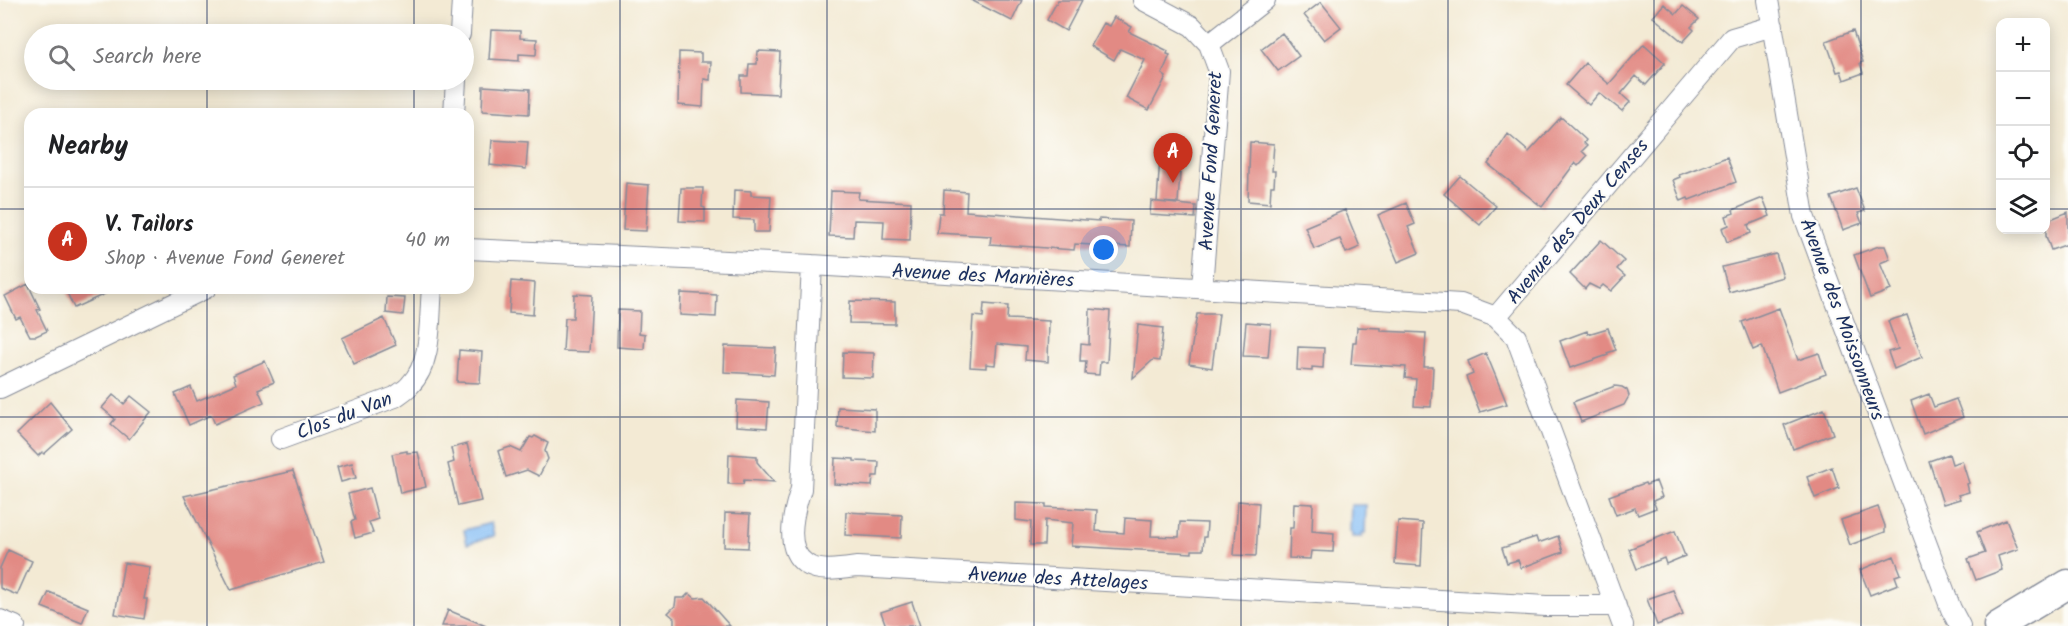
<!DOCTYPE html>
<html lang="en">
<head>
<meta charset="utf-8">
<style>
	body { margin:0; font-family:Kalam,sans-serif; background:#f6f6f6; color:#202124 }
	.controls { position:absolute; right:18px; top:18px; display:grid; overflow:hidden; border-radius:12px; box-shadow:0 3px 15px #0003 }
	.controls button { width:54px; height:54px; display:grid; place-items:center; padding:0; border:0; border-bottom:2px solid #e0e0e0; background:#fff; color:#202124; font:30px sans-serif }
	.you { position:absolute; left:1104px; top:250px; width:21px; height:21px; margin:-15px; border:4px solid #fff; border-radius:50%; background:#1a73e8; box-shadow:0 0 0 9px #1a73e833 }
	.badge { display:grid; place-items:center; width:39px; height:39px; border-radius:50%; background:#c8321e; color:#fff; font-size:20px; font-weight:700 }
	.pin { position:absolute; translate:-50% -50px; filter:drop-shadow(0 2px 3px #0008) }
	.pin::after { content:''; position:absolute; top:32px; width:21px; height:18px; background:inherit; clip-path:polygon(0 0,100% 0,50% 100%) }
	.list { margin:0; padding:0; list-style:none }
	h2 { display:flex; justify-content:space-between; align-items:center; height:78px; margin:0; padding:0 24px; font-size:26px }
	h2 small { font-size:20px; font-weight:400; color:#757577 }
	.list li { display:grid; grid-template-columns:39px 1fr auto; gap:18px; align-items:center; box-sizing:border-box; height:108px; padding:0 24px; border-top:2px solid #e0e0e0 }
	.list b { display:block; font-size:22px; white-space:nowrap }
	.list p { margin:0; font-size:20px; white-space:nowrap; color:#757577 }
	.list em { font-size:20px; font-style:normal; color:#757577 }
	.icon { flex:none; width:33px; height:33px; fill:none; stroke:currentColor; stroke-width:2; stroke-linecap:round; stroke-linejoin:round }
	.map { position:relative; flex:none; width:2068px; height:626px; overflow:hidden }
	.search { position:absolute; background:#fff; box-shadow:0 3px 15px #0003; left:24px; top:24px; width:450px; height:66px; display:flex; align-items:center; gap:15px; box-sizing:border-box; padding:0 21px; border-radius:33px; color:#757577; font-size:22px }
	.panel { position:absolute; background:#fff; box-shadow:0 3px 15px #0003; left:24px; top:108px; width:450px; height:186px; border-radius:18px }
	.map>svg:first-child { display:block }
</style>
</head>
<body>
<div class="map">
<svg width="2068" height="626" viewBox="0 0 2068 626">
	<rect width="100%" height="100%" fill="#fdfcf7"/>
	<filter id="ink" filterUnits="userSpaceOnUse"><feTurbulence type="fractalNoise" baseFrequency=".0167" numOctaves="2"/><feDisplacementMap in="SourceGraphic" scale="12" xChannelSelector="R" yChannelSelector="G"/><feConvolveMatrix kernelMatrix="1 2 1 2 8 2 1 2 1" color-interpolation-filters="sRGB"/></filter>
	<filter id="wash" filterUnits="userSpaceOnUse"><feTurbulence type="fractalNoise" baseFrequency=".008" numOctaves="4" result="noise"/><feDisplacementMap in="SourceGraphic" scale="24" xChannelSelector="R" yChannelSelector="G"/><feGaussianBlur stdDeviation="1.35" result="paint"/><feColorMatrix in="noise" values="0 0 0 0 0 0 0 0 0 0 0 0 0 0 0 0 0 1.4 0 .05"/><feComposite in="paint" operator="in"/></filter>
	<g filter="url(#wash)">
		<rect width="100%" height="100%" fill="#f3ead4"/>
		<!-- water -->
		<path fill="#84bdf5" stroke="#5076aa" stroke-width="1.5" d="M1351 505H1366L1365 533H1362V537H1352V533L1350 532Z
			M491 523 494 536 467 544 464 530Z"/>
		<g id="blocks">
			<!-- building -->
			<path fill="#e28a84" d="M971 0H1022L1012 21Z
				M1058 0H1082L1066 31 1047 20Z
				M1321 2 1341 27 1324 40 1304 15Z
				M1664 4 1676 14 1683 6 1699 19 1691 27 1694 30 1683 42 1653 17Z
				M1114 17 1132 27 1129 32 1168 51 1167 54 1170 55 1162 74 1166 77 1149 110 1126 98 1145 60 1120 49 1114 60 1090 46 1103 23 1109 26Z
				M491 30 520 31V38L537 39 536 55 519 54V61L489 59Z
				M1853 31 1863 62 1860 63 1863 73 1844 80 1841 71 1837 72 1826 41Z
				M1282 33 1299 56 1278 71 1261 49Z
				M1644 44 1665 63 1646 85 1636 76 1621 94 1630 102 1622 111 1599 93 1589 105 1566 85 1585 63 1609 84Z
				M758 51 780 52 778 94 741 92V76H748L749 64H757Z
				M679 52 701 53V62H711L710 80 704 79 703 107 678 105Z
				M483 86 530 89 529 114 482 111Z
				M1561 117 1586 140 1584 143 1587 146 1582 151 1587 156 1578 166 1575 163 1542 207 1488 164 1508 134 1529 152Z
				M492 140 528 142 526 169 490 165Z
				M1250 142 1274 144 1272 171H1275L1274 186H1271L1270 203 1248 201Z
				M1160 157 1179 158 1178 173H1180L1178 203 1158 202 1196 206 1195 218 1150 215 1151 201 1157 202Z
				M1727 157 1736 182 1689 200 1688 198 1681 201 1673 180 1680 177 1679 175Z
				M1460 176 1496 206 1480 225 1444 194Z
				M626 183 649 185 646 231 623 230Z
				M681 188H703L702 207 705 208V222L679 221Z
				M1856 188 1865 211 1858 213 1862 223 1843 230 1831 197Z
				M734 190 751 191V195L771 196 769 232H754V220L733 219Z
				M944 190 967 192 966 211 1099 221V219L1131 221 1130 247 1075 244 1074 250 990 244 991 236 937 233 939 213H943Z
				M831 191 859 192 858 199 911 202 910 240 883 239 884 221 854 220 853 237 829 236Z
				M1763 198 1770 216 1748 225 1751 233 1727 242 1722 228 1729 225 1726 216 1734 213 1733 210Z
				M1406 203 1415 224 1408 227 1419 253 1398 262 1378 215Z
				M1345 210 1360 247 1346 253 1340 239 1314 249 1305 227Z
				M2068 212V244L2051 250 2046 236V221Z
				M1601 240 1624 261 1617 269 1625 276 1611 291 1603 285 1599 289 1589 284 1585 289 1570 274Z
				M1879 246H1885L1890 259 1880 263 1891 290 1870 298 1854 255Z
				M1776 254 1783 277 1729 292 1722 267Z
				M511 281 535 283 533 315 509 313Z
				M28 284 40 309 37 310 47 331 36 336H30L20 317 16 319 5 296Z
				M65 288H118L74 308Z
				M681 293 717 295 716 317 680 315Z
				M574 294 592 295 589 352 563 351 565 318H573Z
				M387 297 405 298 403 315 386 313Z
				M850 301 895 302V324L849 323Z
				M984 304 1008 306 1007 319 1049 321 1048 362 1025 360 1026 347 997 344 995 365 986 364V368L970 367 973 316 983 317Z
				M1779 308 1798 360 1819 353 1826 374 1778 392 1762 346 1753 350 1742 322Z
				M1090 309 1110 311 1107 362H1100L1099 375 1085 374 1086 361H1080L1081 344 1089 345Z
				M618 310 640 311 639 333 645 334 644 349 617 347Z
				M1197 314H1219L1212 368 1189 364Z
				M1907 315 1922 357 1894 369 1888 352 1898 349 1888 321Z
				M384 318 396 345 354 364 342 338Z
				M1246 322 1271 324 1268 357 1243 356Z
				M1138 325 1163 328 1160 361 1153 360 1133 378Z
				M1357 327 1381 328V331L1426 333 1424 367H1433L1431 407 1414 406 1416 379 1405 378 1406 367 1351 364 1353 342H1356Z
				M1608 328 1616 350 1607 353 1608 355 1570 368 1560 341 1587 331 1588 334Z
				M725 346 776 348 774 375 724 372Z
				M1298 347 1324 348 1323 368 1312 367V371L1297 370Z
				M459 350 482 352 480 383 457 382Z
				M843 352 874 353 873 378 842 377Z
				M1486 353 1507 404 1480 412 1466 377 1473 374 1468 361Z
				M265 361 274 382 258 389 264 402 215 424 211 415 189 425 175 394 191 387 197 401 236 384 233 375Z
				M1615 386 1622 387 1627 390 1629 396 1624 405 1581 422 1573 402Z
				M1929 394 1934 407 1956 399 1963 417 1923 434 1911 401Z
				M113 395 124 404 131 396 151 412 129 439 111 424 115 419 102 408Z
				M737 400 769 402 767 428 736 426Z
				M50 402 72 429 44 454 42 452 38 456 17 434Z
				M838 407 875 409V431L837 427Z
				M1824 409 1833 434 1793 449 1784 425Z
				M535 436 548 443 545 451 548 459 539 476 527 470 506 477 498 451 510 447 521 452 530 437 533 438Z
				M467 444 481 501 458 506 448 464 454 462 451 448Z
				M407 451V453L418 452 426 487 400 493 392 454Z
				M729 454 757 456V462L774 482 744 480 743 484H728Z
				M1949 454 1952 464 1962 461 1969 483 1967 484 1969 492 1958 495 1960 499 1943 504 1929 461Z
				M835 458 854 459V461L879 462 878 476H873L872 486 834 484Z
				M352 463 356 478 341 482 337 467Z
				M1832 467 1839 488 1815 498 1807 477Z
				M293 471 324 562 231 590 184 496Z
				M1656 481 1662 497 1653 501 1656 508 1638 515 1635 508 1616 515 1609 496 1645 483 1646 485Z
				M370 488 378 519 369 522 373 533 355 538 351 522 355 520 348 494Z
				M1238 501 1259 503 1256 556 1234 555Z
				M1016 503 1046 504V507L1097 510 1096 531 1124 533 1125 518 1152 520 1151 536 1179 537 1180 522 1207 523 1206 537H1204L1203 550H1192V553L1071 546 1073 523 1045 520 1044 545H1030L1031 522 1016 520Z
				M1294 503 1313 504 1312 531 1334 533 1333 552 1311 551 1310 559 1289 558 1290 528H1293Z
				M1878 507 1885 526V532L1850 545 1841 520Z
				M846 512 902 515 901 538 845 535Z
				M725 513 750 514 748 548 724 547Z
				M2006 520 2018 549 1998 556 2002 570 1976 580 1968 559 1985 553 1977 532Z
				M1398 521 1423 523 1421 566 1395 564Z
				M1675 531 1685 556 1666 564 1664 558 1637 569 1629 549Z
				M1558 536 1563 552 1521 568 1518 560 1507 563 1502 548 1536 537 1538 543Z
				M8 550 32 561 17 595 0 588V568Z
				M1894 556 1901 574 1895 576 1898 584 1870 595 1860 570Z
				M124 563 150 567 144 599H147L144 619 115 614Z
				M1673 590 1683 615 1657 625 1647 599Z
				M49 592 88 608 82 623 42 607Z
				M689 593 695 598 704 597 730 626H674V618L668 613 675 606 676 598H684Z
				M912 602 920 626H886L881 612Z
				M448 610 486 626H442Z"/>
		</g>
	</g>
	<g filter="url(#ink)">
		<use href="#blocks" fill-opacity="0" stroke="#878c99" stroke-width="1.5"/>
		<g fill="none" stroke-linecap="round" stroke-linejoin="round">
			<!-- street casing -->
			<g stroke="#878c99" stroke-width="22">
				<path id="street" d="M1143 0 1192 26 1209 44 1219 71 1202 287
					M1768 0 1804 216 1951 609 1960 626
					M460 34 462 0
					M1209 44 1265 0
					M454 114 456 80
					M468 249 812 265 1461 304 1496 317 1516 337 1623 626
					M812 265 801 489C794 510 783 549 806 564 819 573 842 569 857 567L1546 606H1616
					M1496 317 1732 38 1773 26
					M0 388 206 288
					M281 439 395 397C400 393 406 390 410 385 433 362 429 319 432 288
					M0 620 15 626"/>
			</g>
			<!-- secondary casing -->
			<g stroke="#878c99" stroke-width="31">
				<path id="secondary" d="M1998 626 2068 584"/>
			</g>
			<!-- street -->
			<use href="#street" stroke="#fff" stroke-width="20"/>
			<!-- secondary -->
			<use href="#secondary" stroke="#fff" stroke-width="28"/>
		</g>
	</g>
	<!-- grid -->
	<path fill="none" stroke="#1b2f5e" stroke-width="1.5" stroke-opacity="0.55" d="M207 0V34M414 0V34M620 0V626M827 0V626M1034 0V626M1241 0V626M1448 0V626M1654 0V626M1861 0V626M207 80V114M414 80V114M0 209H30M468 209H2000M2046 209H2068M207 288V626M414 288V626M0 417H2068"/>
	<g text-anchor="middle" stroke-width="4.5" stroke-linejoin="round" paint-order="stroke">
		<!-- street labels -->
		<g font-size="20" fill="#1b2f5e" stroke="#fdfcf7">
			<text transform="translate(1210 161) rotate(-87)" y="7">Avenue Fond Generet</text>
			<text transform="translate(1577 221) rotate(-50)" y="7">Avenue des Deux Censes</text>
			<text transform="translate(983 275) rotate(3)" y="7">Avenue des Marnières</text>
			<text transform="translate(1843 319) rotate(70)" y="7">Avenue des Moissonneurs</text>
			<text transform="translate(344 415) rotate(-21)" y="7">Clos du Van</text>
			<text transform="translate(1058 578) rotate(3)" y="7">Avenue des Attelages</text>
		</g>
	</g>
</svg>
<div class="controls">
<button>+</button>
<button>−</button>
<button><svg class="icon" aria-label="locate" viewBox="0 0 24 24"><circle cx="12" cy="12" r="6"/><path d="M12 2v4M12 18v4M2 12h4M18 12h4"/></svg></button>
<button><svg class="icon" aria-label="layers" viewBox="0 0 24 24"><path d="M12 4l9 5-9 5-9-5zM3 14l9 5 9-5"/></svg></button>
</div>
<div class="you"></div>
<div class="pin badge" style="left:1173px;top:183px">A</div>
<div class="search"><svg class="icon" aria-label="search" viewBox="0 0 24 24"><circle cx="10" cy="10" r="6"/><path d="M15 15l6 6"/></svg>Search here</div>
<section class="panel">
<h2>Nearby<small></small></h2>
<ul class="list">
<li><span class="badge">A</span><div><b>V. Tailors</b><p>Shop · Avenue Fond Generet</p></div><em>40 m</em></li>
</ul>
</section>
</div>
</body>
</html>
